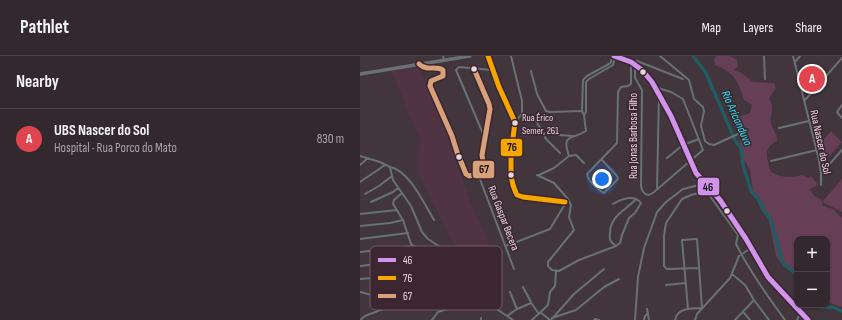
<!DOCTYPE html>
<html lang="en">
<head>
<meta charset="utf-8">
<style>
	body { margin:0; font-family:"Sofia Sans Condensed",sans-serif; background:#3d3439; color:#f1f3f6 }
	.controls { position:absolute; right:12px; bottom:12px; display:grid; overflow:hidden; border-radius:8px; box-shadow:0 1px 3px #0004 }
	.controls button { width:36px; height:36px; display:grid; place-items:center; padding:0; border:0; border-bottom:1px solid #4d4449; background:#32282d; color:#f1f3f6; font:20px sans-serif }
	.you { position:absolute; left:242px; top:123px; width:14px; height:14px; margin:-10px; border:3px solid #fff; border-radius:50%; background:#1a73e8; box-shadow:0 0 0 6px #1a73e833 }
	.badge { display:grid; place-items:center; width:26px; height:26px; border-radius:50%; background:#ad9ea6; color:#fff; font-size:13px; font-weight:700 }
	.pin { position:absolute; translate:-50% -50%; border:2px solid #fff; box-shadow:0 1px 4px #0006 }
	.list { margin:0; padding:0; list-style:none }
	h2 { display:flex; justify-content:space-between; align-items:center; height:52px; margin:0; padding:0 16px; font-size:17px }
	h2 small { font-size:13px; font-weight:400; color:#a8a6aa }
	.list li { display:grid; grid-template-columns:26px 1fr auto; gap:12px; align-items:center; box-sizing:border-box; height:60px; padding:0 16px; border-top:1px solid #4d4449 }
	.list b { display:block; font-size:15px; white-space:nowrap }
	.list p { margin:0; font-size:13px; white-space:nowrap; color:#a8a6aa }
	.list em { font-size:13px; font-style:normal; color:#a8a6aa }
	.map { position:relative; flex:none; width:482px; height:264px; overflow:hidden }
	header { display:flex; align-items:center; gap:24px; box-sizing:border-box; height:56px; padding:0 20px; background:#32282d; border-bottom:1px solid #4d4449 }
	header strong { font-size:19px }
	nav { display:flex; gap:22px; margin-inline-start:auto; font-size:14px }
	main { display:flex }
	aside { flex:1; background:#32282d }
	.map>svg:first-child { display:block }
</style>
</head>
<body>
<header>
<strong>Pathlet</strong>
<nav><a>Map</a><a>Layers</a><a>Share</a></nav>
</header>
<main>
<aside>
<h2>Nearby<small></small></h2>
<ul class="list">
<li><span class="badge" style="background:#e0444e">A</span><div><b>UBS Nascer do Sol</b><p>Hospital · Rua Porco do Mato</p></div><em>830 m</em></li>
</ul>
</aside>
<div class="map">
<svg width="482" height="264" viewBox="0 0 482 264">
	<rect width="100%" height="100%" fill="#42353c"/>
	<!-- built -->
	<path fill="#503444" d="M47 11 50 12 59 11 93 85 92 94 109 142 140 213 144 216 112 225 58 116 59 82 31 14Z"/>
	<!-- green -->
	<path fill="#663e55" d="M356 0H370L377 4 378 10 374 14 380 16 393 26 414 27 416 32 409 42C416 55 409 56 411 67 412 73 417 76 417 85 402 92 407 103 411 116 422 122 430 122 442 119L448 122 452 121 458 129 450 133 454 140 462 144V146L482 123V156L462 146 463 150 473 153 482 162V251L470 247 467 248V183H437V223L434 217 424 211 416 200 409 165 401 153 393 137 390 114 383 102 379 89 381 81 378 70V61L390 57 392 49 384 44C379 26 374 16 355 9L354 3Z
		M471 75 482 86 469 101 458 90Z"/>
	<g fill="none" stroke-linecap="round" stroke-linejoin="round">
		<!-- river -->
		<path stroke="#205c61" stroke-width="3.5" d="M333 0 346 17 375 84 381 92 383 109 391 135 401 147 403 154 410 162 412 168 422 205 425 209 437 219
			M457 249 461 251H472L482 255"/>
		<!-- minor -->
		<path stroke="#677274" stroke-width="2" d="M83 0 84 4
			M128 0 139 31 155 66 151 98V120L153 129 156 137 157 139 163 141 205 146
			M151 0 162 45V58L155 66
			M300 0 329 24 334 43 343 51 344 55 341 70 345 85 349 88 354 89 378 78
			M404 0 405 23
			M433 0 459 104 461 118V129
			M435 6 440 0
			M60 8C67 15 75 9 83 14V20L71 25 70 30 92 80 97 96 106 118 109 120 118 118 124 113 122 99 130 53 129 48 114 13
			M275 9V22L282 34 281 130C282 135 283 138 289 139L294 136 343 94 323 43 311 36 295 31
			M171 15 177 38 186 55 190 56 222 55
			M441 30 455 33
			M445 44 482 2
			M482 49 477 56 482 62
			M162 58 175 63 186 83 200 97
			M224 59 226 56V26L229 23 253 9 255 0
			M419 72 449 65
			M193 73 199 79 213 80
			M124 80 96 14 99 11 131 14
			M0 100 20 106 30 111 33 124 51 150 62 176 68 183 85 194
			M209 100 216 99 224 107
			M307 102 323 89 339 83
			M242 104 257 120 258 123 244 137C238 134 228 125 227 118L257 87 258 36 261 31 268 30 271 28V6L277 5 323 23
			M411 105 457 94
			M0 109 8 102
			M30 111C50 115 64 148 74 164
			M118 118 154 213
			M461 118 482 94
			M177 119 194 127 208 143 211 149 209 161 214 174 188 206V210L192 214 199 215 219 204 256 190 260 187 262 179 269 162 275 157 281 147C274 138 261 143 253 148
			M179 119 194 112 209 100C201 77 212 84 226 75L224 59 222 55 223 24 227 20 249 8 251 6 252 0
			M0 126 25 109
			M297 132 299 39
			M42 137 34 144 33 148 43 164 51 188 65 197 84 215
			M5 138 19 130 32 120
			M11 146 33 136 38 132
			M0 158 37 154
			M0 170 30 167 43 164
			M0 183 48 177
			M146 190 190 173 208 143
			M256 190C250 186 249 183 250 177 250 160 266 154 276 143
			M0 196 52 190
			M0 210C21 207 46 207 65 197
			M339 212 307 213 304 210V180L306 167 322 143 331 139 346 135
			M372 218 385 229 394 244 409 264
			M0 223 24 221 22 208
			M94 226 106 217
			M306 229 326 227
			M163 231 172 248 179 258
			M0 236 12 239H24L38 229 62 219 85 194 108 220
			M150 236 157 253
			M18 240 22 254
			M287 253 289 264
			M138 254 153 264
			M180 256 190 264
			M383 256 390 264
			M147 260 157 253 171 247
			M192 262 216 254 244 231 259 223
			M0 264 5 260 36 248 58 236 67 231 96 206
			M72 264 78 256 109 246 114 247
			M121 264V262
			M172 264 188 249 190 236 195 230 196 215
			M191 264 214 238 244 213
			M234 264 236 263 239 264
			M275 264 278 221 284 192 297 156 306 146 323 133 339 129H342L378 179 376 188C389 214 408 241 425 264
			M284 264 285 260 288 257
			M315 264C318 251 331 253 342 252L337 183 322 184 328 253
			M335 264 337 258 370 222 379 200 391 192
			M375 264 394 244
			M437 264 441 256"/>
		<!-- tertiary -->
		<path stroke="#677274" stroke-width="2.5" d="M254 0 271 6 282 14 292 26 311 60 336 117 360 144 386 183 408 221 448 264"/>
		<!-- primary -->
		<path stroke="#697175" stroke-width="3.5" d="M0 18 110 0"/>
		<!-- bus-1 casing -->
		<g stroke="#3c2632" stroke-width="8">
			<path id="bus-1" d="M254 0 271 6 282 14 292 26 311 60 336 117 360 144 386 183 408 221 448 264"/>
		</g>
		<!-- bus-2 casing -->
		<g stroke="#3c2632" stroke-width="8">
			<path id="bus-2" d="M128 0 139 31 155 66 151 98V120L153 129 156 137 157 139 163 141 205 146"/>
		</g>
		<!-- bus-3 casing -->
		<g stroke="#3c2632" stroke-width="8">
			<path id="bus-3" d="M59 8C68 16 75 9 83 14V20L71 25 70 30 92 80 97 96 106 118 109 120 118 118 124 113 122 99 130 53 129 48 114 13"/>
		</g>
		<!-- bus-1 -->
		<use href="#bus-1" stroke="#d193ec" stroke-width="5"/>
		<!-- bus-2 -->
		<use href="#bus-2" stroke="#f7a600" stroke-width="5"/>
		<!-- bus-3 -->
		<use href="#bus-3" stroke="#d9a179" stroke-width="5"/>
	</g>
	<!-- markers -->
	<g fill="#e6d7df" stroke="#3c2632" stroke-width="1.5">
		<circle cx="114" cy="13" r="3.5"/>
		<circle cx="283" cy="16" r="3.5"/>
		<circle cx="155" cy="67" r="3.5"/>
		<circle cx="99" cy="101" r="3.5"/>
		<circle cx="151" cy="119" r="3.5"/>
		<circle cx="367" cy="155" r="3.5"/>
	</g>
	<g text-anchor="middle" stroke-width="3" stroke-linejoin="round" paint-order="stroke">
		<!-- bus labels -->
		<g font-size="10" fill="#e6d7df" stroke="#3c2632" text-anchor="start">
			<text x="162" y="65">Rua Érico<tspan x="162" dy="13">Semer, 261</tspan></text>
		</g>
		<!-- street labels -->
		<g font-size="11" fill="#e6d7df" stroke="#3c2632">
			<text transform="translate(273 80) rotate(-90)" y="4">Rua Jonas Barbosa Filho</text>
			<text transform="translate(461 86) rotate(78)" y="4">Rua Nascer do Sol</text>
			<text transform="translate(144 162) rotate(69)" y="4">Rua Gaspar Becera</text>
		</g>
		<!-- water labels -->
		<g font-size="12" font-style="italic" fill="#23e6f2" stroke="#3c2632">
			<text transform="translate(377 62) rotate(66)" y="4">Rio Aricanduva</text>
		</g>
	</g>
	<!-- legend -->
	<rect x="10" y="190" width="132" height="64" rx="6" fill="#3c2632" stroke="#6f5b66" stroke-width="1"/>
	<rect x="18" y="202" width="18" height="4" fill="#d193ec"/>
	<rect x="18" y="220" width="18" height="4" fill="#f7a600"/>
	<rect x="18" y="238" width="18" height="4" fill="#d9a179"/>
	<g font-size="11" fill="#e6d7df">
		<text x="43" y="208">46</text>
		<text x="43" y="226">76</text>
		<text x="43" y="244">67</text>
	</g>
	<g stroke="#3c2632" stroke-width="1.5">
		<rect x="140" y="82" width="23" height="19" rx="4" fill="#f7a600"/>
		<rect x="112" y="104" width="23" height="19" rx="4" fill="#d9a179"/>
		<rect x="337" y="121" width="23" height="19" rx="4" fill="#d193ec"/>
	</g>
	<g font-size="11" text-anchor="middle" font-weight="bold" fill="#111">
		<text x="152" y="95">76</text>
		<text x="124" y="117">67</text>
		<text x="348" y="135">46</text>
	</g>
</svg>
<div class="controls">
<button>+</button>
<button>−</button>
</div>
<div class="you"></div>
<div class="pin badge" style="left:452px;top:23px;background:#e0444e">A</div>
</div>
</main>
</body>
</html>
